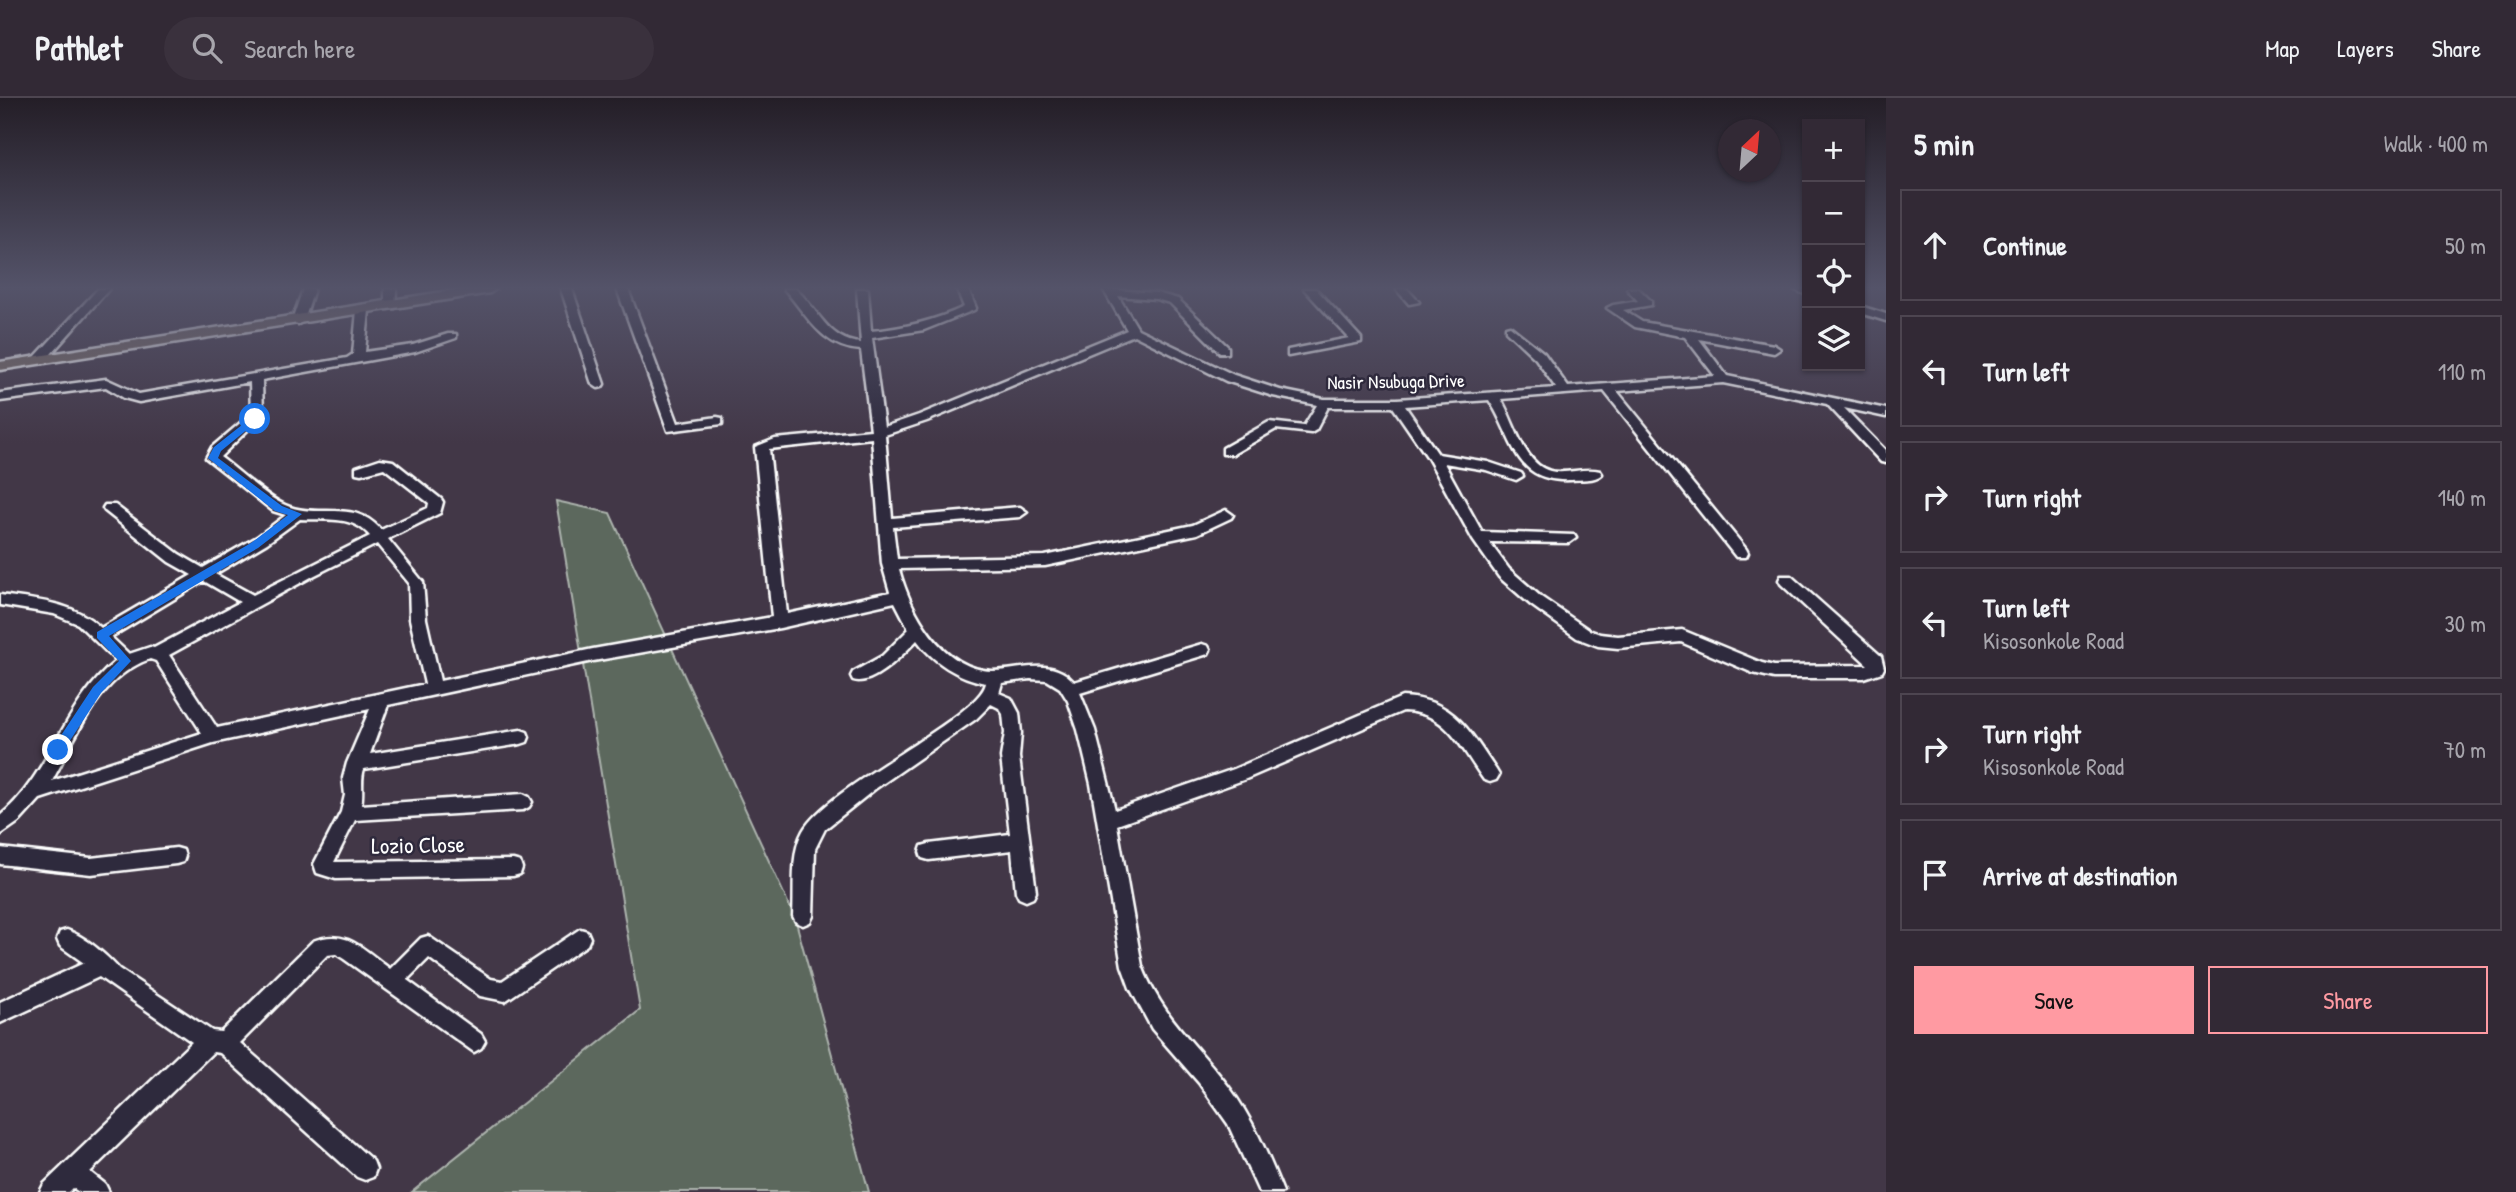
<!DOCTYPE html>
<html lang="en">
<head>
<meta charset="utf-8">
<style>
	body { margin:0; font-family:"Patrick Hand",sans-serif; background:#3a313d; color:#f1f3f6 }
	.controls { position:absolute; right:21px; top:21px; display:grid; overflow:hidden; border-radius:0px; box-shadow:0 2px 5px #0004 }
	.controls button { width:63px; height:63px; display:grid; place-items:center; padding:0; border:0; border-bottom:2px solid #4d4550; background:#322935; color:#f1f3f6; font:35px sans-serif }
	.compass { position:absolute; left:1718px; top:21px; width:63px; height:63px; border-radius:50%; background:#322935; box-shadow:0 2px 5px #0004; rotate:26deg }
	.stop { position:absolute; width:21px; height:21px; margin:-16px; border:5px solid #1a73e8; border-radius:50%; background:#fff }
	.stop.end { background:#1a73e8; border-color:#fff; box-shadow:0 2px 7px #0008 }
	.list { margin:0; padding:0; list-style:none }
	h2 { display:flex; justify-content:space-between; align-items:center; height:91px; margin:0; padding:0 28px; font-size:30px }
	h2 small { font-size:23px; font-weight:400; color:#a8a6ad }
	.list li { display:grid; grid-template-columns:46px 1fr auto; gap:21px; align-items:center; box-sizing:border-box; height:112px; margin:0 14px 14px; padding:0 14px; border:2px solid #4d4550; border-radius:0px }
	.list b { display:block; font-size:26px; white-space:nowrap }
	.list p { margin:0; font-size:23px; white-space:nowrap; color:#a8a6ad }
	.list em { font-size:23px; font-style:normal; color:#a8a6ad }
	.actions { display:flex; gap:14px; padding:21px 28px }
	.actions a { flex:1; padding:16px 0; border:2px solid #ff9aa2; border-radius:0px; text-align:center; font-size:24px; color:#ff9aa2 }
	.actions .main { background:#ff9aa2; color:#111 }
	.icon { flex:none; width:38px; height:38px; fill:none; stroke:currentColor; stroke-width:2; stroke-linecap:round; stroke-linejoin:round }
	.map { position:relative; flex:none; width:1886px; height:1094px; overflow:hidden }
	header { display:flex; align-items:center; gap:42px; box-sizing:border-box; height:98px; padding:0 35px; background:#322935; border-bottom:2px solid #4d4550 }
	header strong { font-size:33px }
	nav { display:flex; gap:38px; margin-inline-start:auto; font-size:24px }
	.search { width:490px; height:63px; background:#3a313d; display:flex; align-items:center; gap:18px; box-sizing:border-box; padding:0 24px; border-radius:38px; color:#a8a6ad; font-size:26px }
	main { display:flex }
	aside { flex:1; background:#322935 }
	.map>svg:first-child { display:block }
</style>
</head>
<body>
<header>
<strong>Pathlet</strong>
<div class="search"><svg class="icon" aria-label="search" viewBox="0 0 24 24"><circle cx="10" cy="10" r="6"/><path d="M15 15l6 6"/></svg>Search here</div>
<nav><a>Map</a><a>Layers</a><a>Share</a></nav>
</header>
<main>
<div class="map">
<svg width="1886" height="1094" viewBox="0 0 1886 1094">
	<rect width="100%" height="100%" fill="#423747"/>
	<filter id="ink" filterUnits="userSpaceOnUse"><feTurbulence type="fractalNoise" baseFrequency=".0143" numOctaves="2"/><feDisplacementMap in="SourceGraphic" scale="14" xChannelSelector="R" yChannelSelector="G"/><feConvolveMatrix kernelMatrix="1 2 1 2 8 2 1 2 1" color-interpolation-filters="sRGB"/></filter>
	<g filter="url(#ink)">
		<!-- green -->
		<path fill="#5b685d" stroke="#adb4ae" stroke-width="2" d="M556 403 610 415 795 820 869 1094H412L640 912Z"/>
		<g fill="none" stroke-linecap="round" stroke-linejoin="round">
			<!-- minor casing -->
			<g stroke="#fff" stroke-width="5">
				<path id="minor" d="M98 191H109L43 265H35V259Z
					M303 191H314L304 223 298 226 292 223Z
					M385 191H396L395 210 385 208Z
					M561 191H572L604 286 602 289 598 290 592 286Z
					M617 191H628L678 325 717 319 722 320V326L668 333Z
					M784 191H796C818 211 828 243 861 245L857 191H868L871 233C904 230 934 223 964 209L957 191H968L976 210 974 212 924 232 872 240 884 329 919 317 1127 232 1103 191 1157 195 1178 201 1228 249V255H1220L1170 205 1156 201 1118 198 1138 231 1234 277 1280 292 1324 301H1397L1556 290 1536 261 1506 233V229L1510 228 1544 255 1568 289 1715 278 1685 239 1635 229 1607 210 1613 207 1638 203 1627 191H1639L1651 203V207L1623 212 1642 224 1774 247 1780 251 1774 255 1699 241 1727 278 1886 311V319L1844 310 1886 353V365L1881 364 1827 306 1723 285 1617 293 1746 451 1748 455 1746 459H1736L1604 293 1501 301C1514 322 1523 366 1550 373 1566 377 1584 369 1600 373L1602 376C1595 383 1581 381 1571 382 1513 385 1514 340 1489 302L1405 308 1438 356 1488 364 1521 375 1523 378 1516 382 1486 372 1444 365 1482 434 1574 437 1576 440 1569 445 1489 444 1509 471 1541 499 1589 532 1600 536 1618 538 1682 532 1762 565 1774 568 1868 567 1781 486 1779 482 1781 478H1791L1881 558 1884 570 1882 574 1864 580H1774L1753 575 1681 544 1618 550 1598 548 1577 540 1531 507 1499 479 1473 442 1428 360 1393 309H1328L1316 332 1311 335 1276 331 1233 356H1223V350L1269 324 1304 328 1317 307 1273 298 1226 283 1134 237 927 323 885 337 892 420 1020 409 1027 414 1020 419 893 429 897 461 1045 458 1193 427 1226 412 1233 417 1231 420 1197 436 1045 468 899 471C910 512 941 571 992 573 1021 573 1052 558 1074 584L1202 546 1208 548 1210 552 1208 556 1080 595 1095 632 1115 712 1234 671 1402 599C1455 601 1469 633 1496 672L1499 677 1496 682 1490 684 1484 682C1461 650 1448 614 1403 613L1246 681 1117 727 1142 868C1162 919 1197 947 1229 989 1253 1021 1268 1057 1283 1094H1259L1228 1026 1199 985 1152 931 1130 890 1122 868 1091 686 1078 632 1068 603 1060 590 1047 582 1030 581 1002 585 999 595 1011 600 1019 615 1021 635 1019 659 1036 794 1033 800 1026 803 1019 800 1016 794 1012 752 929 762 922 760 920 754 922 748 929 746 1010 736 1001 659 1005 635 1003 616 999 610 991 606 976 621 875 691 825 731 815 751 813 818 810 824 803 827 796 824 793 818C795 792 790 756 803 733 829 687 979 620 986 585 958 580 933 564 917 542 904 555 873 589 853 582L851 578 853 574 882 558 909 531 895 504 780 530 593 563 388 607 370 656 521 632 527 634 529 639 527 644 521 646 364 671C360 683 364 694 361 707L523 696 529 699 532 704 529 709 523 712 355 722 334 764 513 762 520 764 522 770 520 776 513 778 336 781 317 775 314 766 341 714 345 697 343 680 347 665 370 611 213 645 40 701 20 723 0 737V718C51 675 64 605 116 563L78 526 54 516 0 507V497C36 502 74 504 101 530L192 477 169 464 105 413 103 410 105 407H115L179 456 203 470 257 439 286 417 273 413 206 360 212 349 251 316 250 284 139 304 124 300 106 289 0 303V295L106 281 139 296 347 260 353 256 357 212 363 209 369 212 365 254 413 247 448 236H456V240L415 254 262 282 263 317 220 359C238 372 266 399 285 407 319 422 354 400 381 432L428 410 429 405 384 370 361 376 356 375V369L380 361 393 363 441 401 443 404 440 415 388 441 423 484 426 521 440 583 593 551 772 519 755 349 775 341 871 332 861 252C822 250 808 218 784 191ZM872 340 882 466 890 494 787 516 769 351ZM300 421C325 422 353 417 370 438L253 497 215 476 267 445ZM377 446 409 485 410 521 425 586 217 630 169 557 313 478ZM204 483 240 504 154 550 150 549 129 556 111 539ZM150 561 156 563 202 635 52 683C77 638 98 579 150 561Z
					M1304 191H1316L1361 240V244L1288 258V252L1349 240Z
					M1396 191H1407L1419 204 1409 206Z
					M1793 191H1807V197Z
					M1860 208 1886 216V223L1860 215Z
					M0 750 91 760 176 750 183 752 185 758 183 764 176 766 91 776 0 766Z
					M580 831 587 833 590 840 587 847 505 903 480 898 429 860 407 882 481 936 485 943 481 950 474 954 344 861 336 856 327 857 240 945 373 1063 376 1071 373 1079 365 1082 357 1079 220 955 213 954 90 1074 105 1086 109 1094H79L73 1090 69 1094H40L44 1086 192 944 99 879 0 925V904L84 865 60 848 57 841 60 834 67 832C86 839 105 856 119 871L212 933 221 934 313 843C347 830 364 852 390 871L421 840 428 838 491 881 502 883Z"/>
			</g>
			<!-- major casing -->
			<g stroke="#fff" stroke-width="5">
				<path id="major" d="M461 191H496L490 195 0 272V264Z"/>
			</g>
			<!-- minor -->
			<use href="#minor" fill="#2f2a3d" fill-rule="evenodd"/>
			<!-- major -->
			<use href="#major" fill="#766964" fill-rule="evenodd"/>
		</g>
	</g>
	<!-- sky -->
	<linearGradient id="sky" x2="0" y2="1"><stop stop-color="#241e27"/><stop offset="0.55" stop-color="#545369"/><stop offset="1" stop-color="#545369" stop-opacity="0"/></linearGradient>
	<rect width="1886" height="345" fill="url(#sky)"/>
	<!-- route -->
	<path fill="#1a73e8" d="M252 319 260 321 221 353 218 360 282 408 302 416 258 450 109 538 131 563 101 595 62 655H54V648L93 589 119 563 97 540V534L251 445 288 417 275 413 208 360 214 349Z"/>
	<g text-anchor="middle" stroke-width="5" stroke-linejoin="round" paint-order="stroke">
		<!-- far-street labels -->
		<g font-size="19" fill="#fff" stroke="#2f2a3d">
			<text transform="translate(1396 283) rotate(-1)" y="7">Nasir Nsubuga Drive</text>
		</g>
		<!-- street labels -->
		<g font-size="23" fill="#fff" stroke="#2f2a3d">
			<text transform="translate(418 747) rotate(-1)" y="8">Lozio Close</text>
		</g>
	</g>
</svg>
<div class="controls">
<button>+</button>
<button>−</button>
<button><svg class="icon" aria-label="locate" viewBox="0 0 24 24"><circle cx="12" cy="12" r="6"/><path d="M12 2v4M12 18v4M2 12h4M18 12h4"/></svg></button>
<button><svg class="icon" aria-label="layers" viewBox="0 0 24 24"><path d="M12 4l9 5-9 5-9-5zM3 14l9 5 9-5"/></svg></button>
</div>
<svg class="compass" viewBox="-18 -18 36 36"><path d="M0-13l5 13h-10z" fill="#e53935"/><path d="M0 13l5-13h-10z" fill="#a8a6ad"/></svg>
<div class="stop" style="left:255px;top:321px"></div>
<div class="stop end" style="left:58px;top:652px"></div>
</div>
<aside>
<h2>5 min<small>Walk · 400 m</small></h2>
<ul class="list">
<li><svg class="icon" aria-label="ahead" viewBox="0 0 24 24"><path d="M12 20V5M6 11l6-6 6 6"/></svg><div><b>Continue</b></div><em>50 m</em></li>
<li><svg class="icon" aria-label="left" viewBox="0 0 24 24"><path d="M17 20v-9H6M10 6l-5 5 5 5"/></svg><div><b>Turn left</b></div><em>110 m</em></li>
<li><svg class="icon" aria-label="right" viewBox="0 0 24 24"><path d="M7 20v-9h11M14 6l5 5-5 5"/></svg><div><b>Turn right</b></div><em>140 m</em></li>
<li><svg class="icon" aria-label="left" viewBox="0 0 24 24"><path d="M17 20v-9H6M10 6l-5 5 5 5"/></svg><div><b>Turn left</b><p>Kisosonkole Road</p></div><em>30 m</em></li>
<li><svg class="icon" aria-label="right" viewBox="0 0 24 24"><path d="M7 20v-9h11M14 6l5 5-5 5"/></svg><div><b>Turn right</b><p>Kisosonkole Road</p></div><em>70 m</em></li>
<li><svg class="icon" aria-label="arrive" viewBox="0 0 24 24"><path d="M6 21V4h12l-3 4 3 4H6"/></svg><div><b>Arrive at destination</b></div></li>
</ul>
<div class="actions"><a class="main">Save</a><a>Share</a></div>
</aside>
</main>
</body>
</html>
